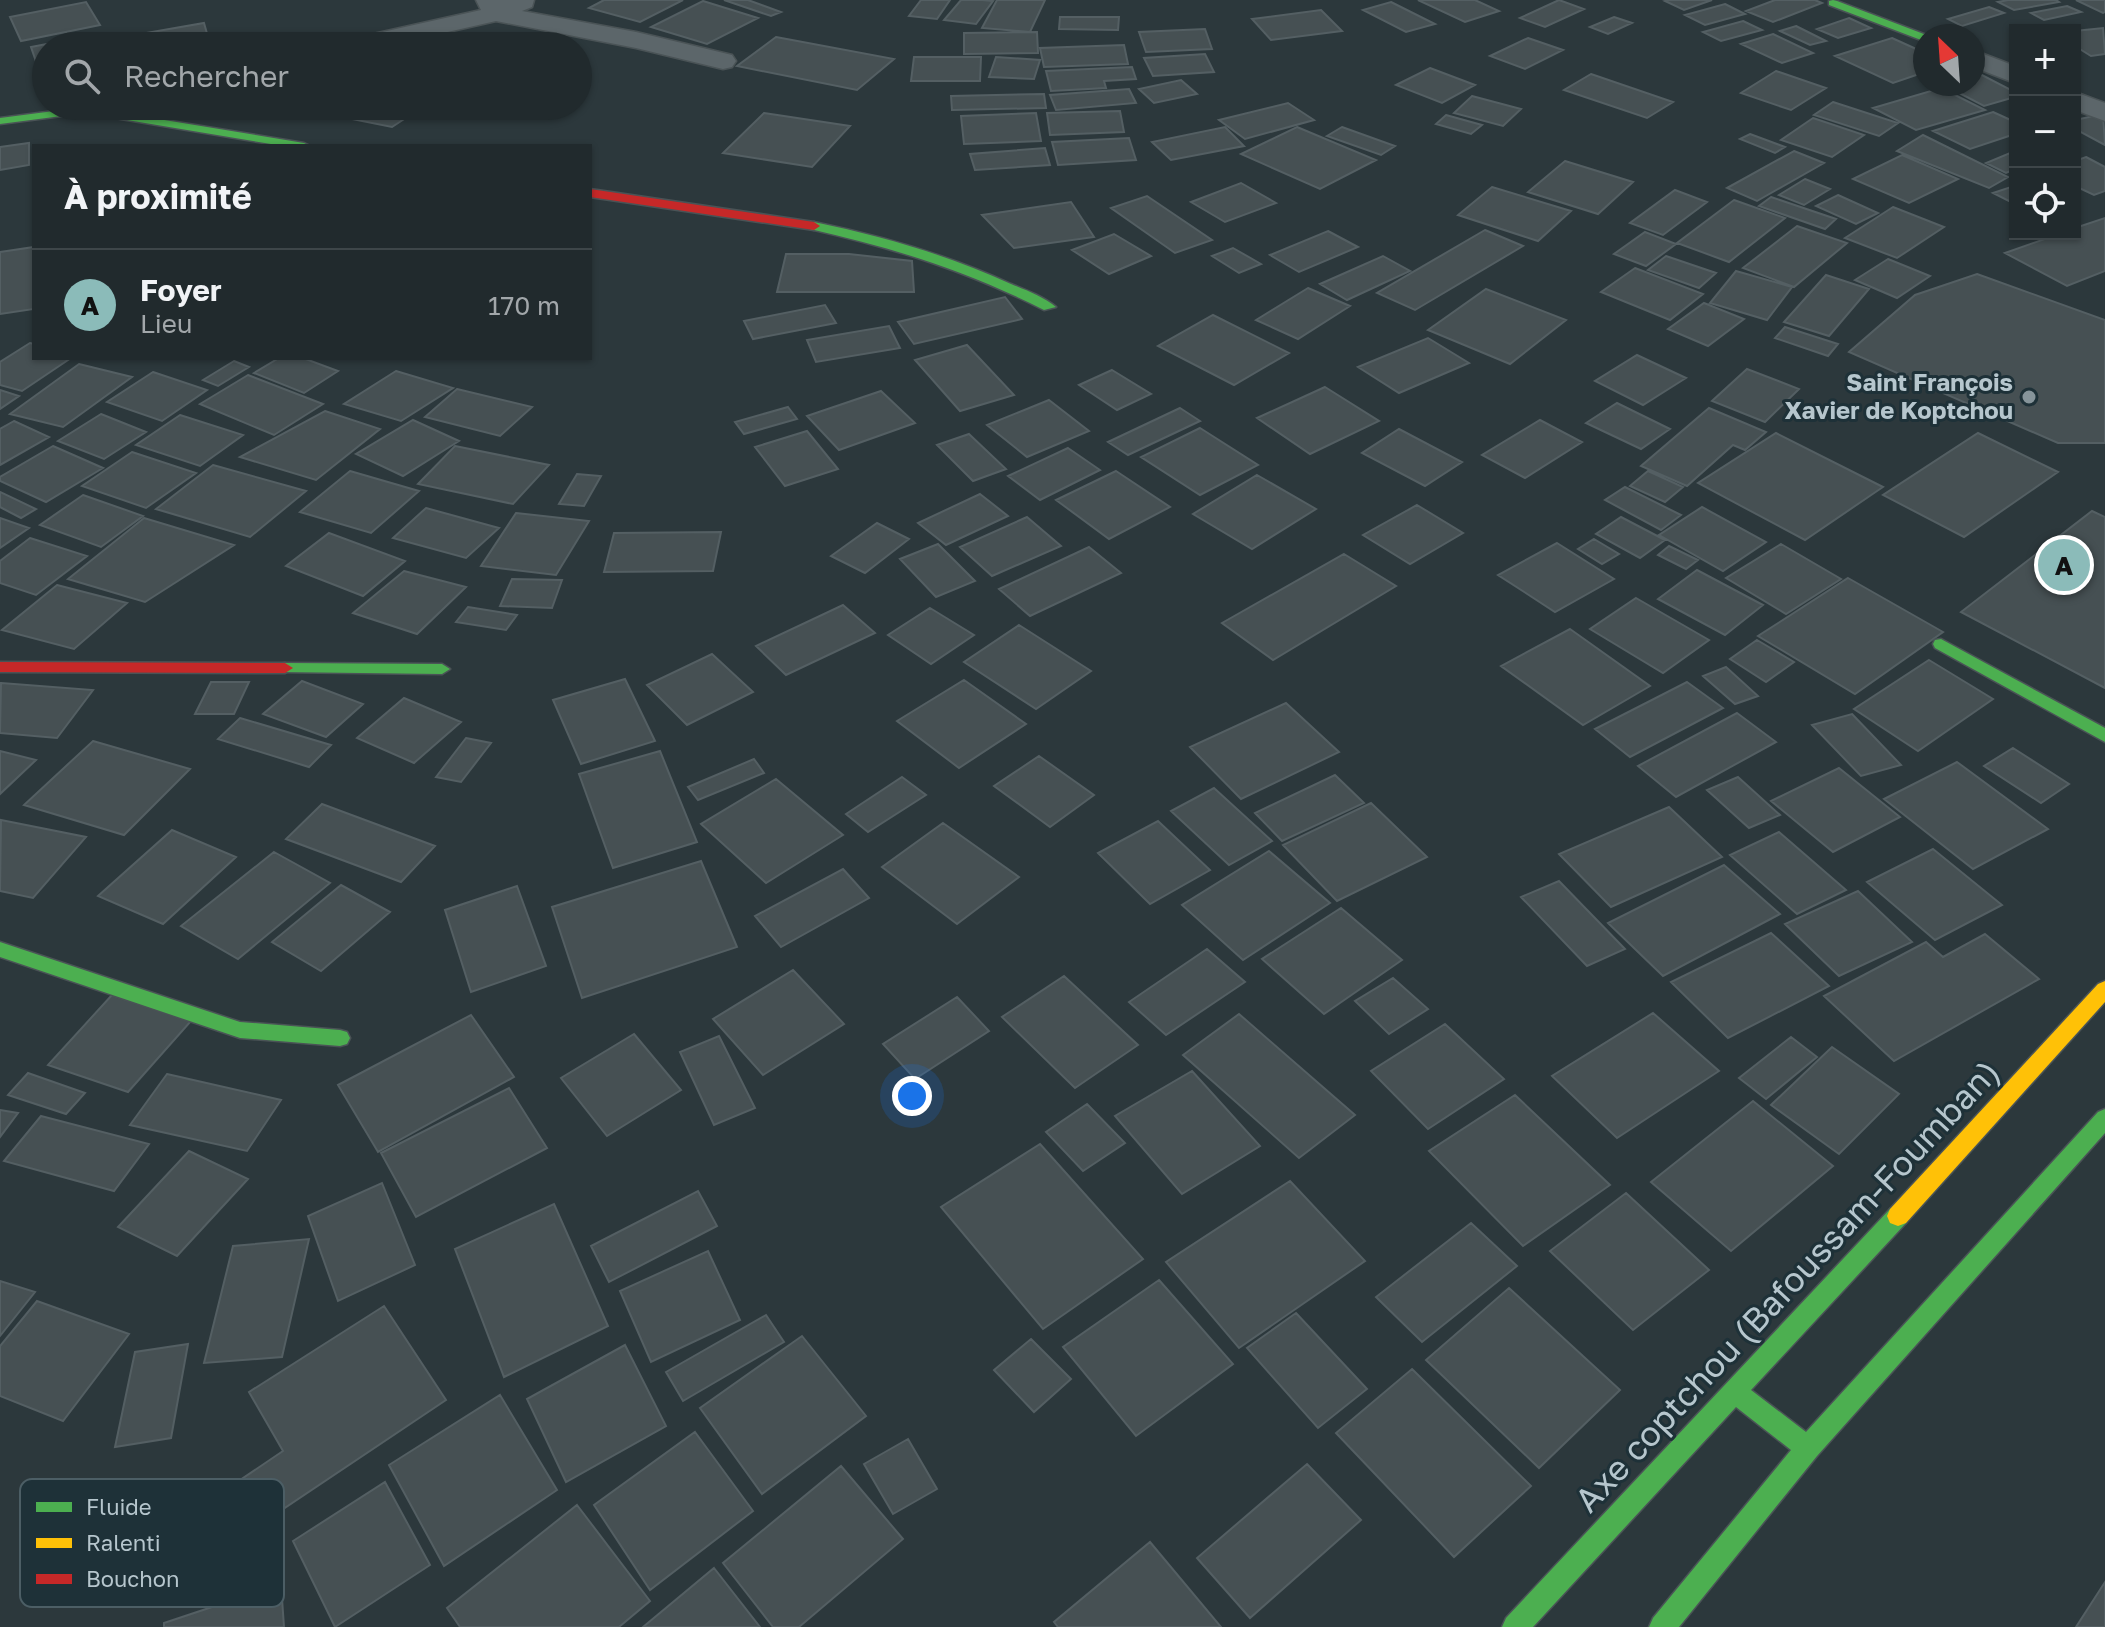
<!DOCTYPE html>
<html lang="fr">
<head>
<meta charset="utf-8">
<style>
	body { margin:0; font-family:"Golos Text",sans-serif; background:#293235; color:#f1f3f6 }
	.controls { position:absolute; right:24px; top:24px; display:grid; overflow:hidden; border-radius:0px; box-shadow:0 2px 6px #0004 }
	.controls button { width:72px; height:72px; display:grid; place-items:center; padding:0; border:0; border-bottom:2px solid #3e4649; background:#212a2d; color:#f1f3f6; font:40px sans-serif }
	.compass { position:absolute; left:1913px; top:24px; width:72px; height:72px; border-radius:50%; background:#212a2d; box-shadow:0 2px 6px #0004; rotate:335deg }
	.you { position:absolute; left:912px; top:1096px; width:28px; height:28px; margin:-20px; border:6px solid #fff; border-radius:50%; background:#1a73e8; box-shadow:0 0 0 12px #1a73e833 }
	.badge { display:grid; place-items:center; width:52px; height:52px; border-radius:50%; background:#8bbbb9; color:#111; font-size:26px; font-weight:700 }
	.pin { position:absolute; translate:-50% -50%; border:4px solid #fff; box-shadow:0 2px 8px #0006 }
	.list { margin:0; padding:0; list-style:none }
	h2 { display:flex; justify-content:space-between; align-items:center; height:104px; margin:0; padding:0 32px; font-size:34px }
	h2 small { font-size:26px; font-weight:400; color:#a2a7aa }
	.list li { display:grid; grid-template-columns:52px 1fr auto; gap:24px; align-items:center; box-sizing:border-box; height:112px; padding:0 32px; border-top:2px solid #3e4649 }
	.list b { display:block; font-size:30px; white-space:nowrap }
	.list p { margin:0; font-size:26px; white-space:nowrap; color:#a2a7aa }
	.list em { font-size:26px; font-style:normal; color:#a2a7aa }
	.icon { flex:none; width:44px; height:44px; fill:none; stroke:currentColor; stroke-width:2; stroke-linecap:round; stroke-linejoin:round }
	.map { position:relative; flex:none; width:2105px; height:1627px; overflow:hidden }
	.search { position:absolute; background:#212a2d; box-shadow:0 2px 6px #0004; left:32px; top:32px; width:560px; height:88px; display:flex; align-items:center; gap:20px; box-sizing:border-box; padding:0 28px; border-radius:44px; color:#a2a7aa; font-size:30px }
	.panel { position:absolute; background:#212a2d; box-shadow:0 2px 6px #0004; left:32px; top:144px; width:560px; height:216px; border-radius:0px }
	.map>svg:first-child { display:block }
</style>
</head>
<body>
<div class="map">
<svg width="2105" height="1627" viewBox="0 0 2105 1627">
	<rect width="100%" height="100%" fill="#2c383c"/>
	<!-- building -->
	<path fill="#465053" stroke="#545f63" stroke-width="2" d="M604 0H683L640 22 589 8Z
		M724 0H748L781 12 771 16Z
		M921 0H950L937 19 909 16Z
		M961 0H982L993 1 976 24 944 20Z
		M997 0H1045L1030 32 982 28Z
		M1418 0H1475L1499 11 1465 22Z
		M1559 0 1584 9 1545 27 1520 18Z
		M1669 0H1712L1684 10 1665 1Z
		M1775 0H1815L1822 3 1773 22 1746 11Z
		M2008 0H2056L2059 2 2014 10 1998 2Z
		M2076 0H2105V12L2103 13Z
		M703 1 758 18 707 44 651 27Z
		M86 2 100 25 21 41 10 17Z
		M1391 2 1435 24 1406 32 1363 10Z
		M1725 4 1745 14 1705 25 1685 15Z
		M2067 6 2081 12 2044 20 2031 13Z
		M1989 7 2004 13 1962 26 1948 19Z
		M1321 10 1342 31 1271 40 1252 19Z
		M1060 17H1119L1118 30 1059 29Z
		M1614 17 1632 23 1608 34 1590 27Z
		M1849 18 1871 28 1838 38 1817 29Z
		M1743 21 1762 30 1721 41 1703 32Z
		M204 23 210 44 149 46 146 33Z
		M1796 26 1826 41 1810 45 1780 31Z
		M2103 28 2105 54 2091 56 2075 46V31Z
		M1205 29 1212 49 1146 52 1139 32Z
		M1037 32 1038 53 964 54V33Z
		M1773 34 1813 53 1782 63 1741 44Z
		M94 35 98 46H46V72L40 73 31 47Z
		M776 37 894 59 857 90 737 66Z
		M1528 38 1563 50 1525 69 1490 56Z
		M1892 38 1925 53V72L1893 83 1835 56Z
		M1124 45 1128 64 1044 67 1040 48Z
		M1205 54 1214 72 1153 76 1144 58Z
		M914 57H981L980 81H911Z
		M996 57 1040 60 1034 79 989 77Z
		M1132 67 1136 79 1104 81 1106 88 1051 91 1046 71Z
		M1430 68 1475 85 1442 103 1396 85Z
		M1776 71 1826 88 1791 110 1741 93Z
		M1976 72 2015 92V97L1984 106 1942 84H1973V73Z
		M1591 74 1673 102 1647 118 1564 90Z
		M1181 80 1197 94 1154 103 1139 89Z
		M1941 88 1985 110 1916 130 1873 108Z
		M1129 89 1136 103 1056 110 1050 95Z
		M1044 94 1046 108 952 110 951 96Z
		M1472 96 1521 109 1503 126 1454 113Z
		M1833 102 1898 123 1879 136 1814 115Z
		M1288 103 1314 120 1245 139 1219 120Z
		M340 106H424L392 127 327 114Z
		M1120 111 1124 132 1050 135 1047 113Z
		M1993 112 2015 122V134L1970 149 1933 131Z
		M764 113 850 126 812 167 723 153Z
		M1036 113 1041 141 964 144 961 116Z
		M2103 114 2105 145 2075 129V120Z
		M1446 115 1482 125 1471 134 1436 124Z
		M1813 118 1864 135 1832 157 1781 140Z
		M1225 127 1244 146 1171 160 1152 142Z
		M1297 127 1376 160 1320 189 1241 154Z
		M1342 127 1395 146 1381 155 1327 136Z
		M1750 134 1785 147 1775 153 1740 139Z
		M1923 135 2008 177 1989 188 1897 151Z
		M1129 138 1136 160 1058 165 1052 142Z
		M29 143V165L0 170V147Z
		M1045 148 1050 165 975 170 970 154Z
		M1794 151 1824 163 1757 201 1727 188Z
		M2015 151V169L2006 173 1986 163Z
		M1902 155 1958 179 1909 203 1853 179Z
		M2086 157 2105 167V191L2094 195 2075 186V161Z
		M1565 161 1633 182 1598 214 1528 192Z
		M1805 179 1830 189 1804 205 1779 195Z
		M1241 183 1276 203 1225 222 1191 202Z
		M2014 186 2015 204 1993 193Z
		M1492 187 1571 211 1538 241 1458 215Z
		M1675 190 1707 202 1663 235 1630 223Z
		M1838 195 1878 213 1856 224 1816 206Z
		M1147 196 1212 240 1175 253 1111 208Z
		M1771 197 1836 219 1825 229 1759 206Z
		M1734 200 1785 218 1729 262 1677 243Z
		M1071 202 1094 237 1014 248 982 215Z
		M1893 207 1944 227 1897 258 1845 238Z
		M2105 218V271L2067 286 2005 253 2059 234H2075V228Z
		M1797 226 1847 243 1794 287 1743 268Z
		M1485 230 1523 246 1415 310 1377 293Z
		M1328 231 1358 247 1299 272 1270 255Z
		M1645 232 1676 244 1646 266 1614 254Z
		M1114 234 1151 256 1109 274 1072 250Z
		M34 247V309L0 314V252Z
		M1233 248 1261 264 1239 273 1212 256Z
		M786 254H849L912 261 914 292H777Z
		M1383 256 1410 271 1347 300 1320 284Z
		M1666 256 1716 273 1699 288 1648 270Z
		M1888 259 1930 276 1897 298 1855 280Z
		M1635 268 1703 294 1670 320 1601 292Z
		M1736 271 1792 287 1767 320 1710 303Z
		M1977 274 2105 320V443H2058L1849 352 1915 295Z
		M1826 275 1869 289 1829 336 1784 322Z
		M1308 288 1350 306 1298 339 1256 320Z
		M1486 289 1566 320 1510 364 1428 330Z
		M1005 297 1022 319 914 344 898 322Z
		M1704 303 1744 319 1708 346 1668 329Z
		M825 305 836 323 753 339 744 321Z
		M1213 315 1289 353 1234 385 1158 346Z
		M889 326 900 348 816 362 807 340Z
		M1785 327 1838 344 1828 356 1775 338Z
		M1428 338 1469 363 1399 393 1358 367Z
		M30 343 34 344V358H71L22 391 0 385V362Z
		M967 345 1014 395 960 411 915 360Z
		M1637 355 1686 378 1643 405 1595 381Z
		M279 358H303L338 371 304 393 254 373Z
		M234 361 249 367 218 386 203 380Z
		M79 364 132 377 63 427 10 414Z
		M1747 369 1799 389 1765 422 1712 401Z
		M1112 370 1151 394 1117 410 1079 385Z
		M396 371 453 388 401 421 344 404Z
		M153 372 207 390 162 421 107 402Z
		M248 375 323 404 274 435 200 404Z
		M1325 387 1379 421 1310 454 1257 418Z
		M457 389 532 407 500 436 425 417Z
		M0 390 19 396 0 409Z
		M881 391 915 423 839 450 807 416Z
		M1049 400 1089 431 1027 457 987 425Z
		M1617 403 1670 429 1641 449 1586 423Z
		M788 407 797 419 744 434 735 422Z
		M1180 408 1200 421 1128 455 1108 442Z
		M1709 408 1766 432 1745 450 1733 445 1687 486 1641 466Z
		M325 411 380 429 316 480 240 457Z
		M101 414 146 432 104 459 58 441Z
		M180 415 243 435 200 466 136 445Z
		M413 420 459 441 403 476 356 454Z
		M1540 420 1582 442 1525 478 1482 455Z
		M14 421 49 437 0 465V429Z
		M1200 428 1258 465 1200 495 1141 457Z
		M1399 429 1462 462 1425 486 1362 453Z
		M807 431 838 469 785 486 755 447Z
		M1776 433 1883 487 1805 540 1698 483Z
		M1978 433 2058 472 1964 537 1883 495Z
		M969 434 1006 469 973 481 937 445Z
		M53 446 103 468 46 502 0 481V477Z
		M455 446 549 465 513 504 418 484Z
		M1068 448 1100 470 1040 500 1008 476Z
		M132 452 196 473 146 508 82 486Z
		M213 465 306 491 250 537 156 509Z
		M350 471 419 491 371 533 300 512Z
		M1116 471 1170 507 1109 539 1056 500Z
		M1648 471 1683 487 1665 502 1630 486Z
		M577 474 601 476 584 506 559 504Z
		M1257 475 1316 509 1252 549 1193 514Z
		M1625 487 1681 515 1661 530 1605 500Z
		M0 492 36 509 21 518 0 507Z
		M980 494 1008 516 946 545 918 523Z
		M83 495 143 516 101 547 40 525Z
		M1417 505 1463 533 1410 564 1363 535Z
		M1702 507 1766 542 1723 571 1659 535Z
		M426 508 499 528 466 558 393 538Z
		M2092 511 2105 517V688L1961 612Z
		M516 513 589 521 556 575 481 566Z
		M1027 517 1061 546 992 576 960 547Z
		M1621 517 1665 540 1640 558 1596 534Z
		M0 518 29 528 0 548Z
		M144 518 234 545 145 602 68 579Z
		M877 523 909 539 865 573 831 556Z
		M721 532 713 571 604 572 614 533Z
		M329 533 405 561 363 596 286 566Z
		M30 538 87 556 36 595 0 583V561Z
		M1594 539 1619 554 1602 564 1578 549Z
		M1557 543 1614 579 1555 612 1498 575Z
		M938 544 975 581 936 597 900 559Z
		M1781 544 1841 579 1786 614 1726 578Z
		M1669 546 1698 560 1686 569 1658 555Z
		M1089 547 1121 573 1030 616 999 589Z
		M1344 554 1396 586 1273 660 1222 623Z
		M1697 570 1763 605 1725 635 1658 599Z
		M404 571 466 587 417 634 353 613Z
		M1848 578 1943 632 1855 694 1758 636Z
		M512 579 562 580 552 608 500 606Z
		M57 585 127 603 74 649 2 630Z
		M1636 598 1709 640 1663 673 1590 629Z
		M843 605 875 633 786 675 756 646Z
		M468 607 517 615 506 630 456 622Z
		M930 608 974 635 931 664 888 635Z
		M1019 625 1091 671 1036 709 964 662Z
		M1570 629 1650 686 1583 725 1501 666Z
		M1757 640 1794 662 1766 682 1730 659Z
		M712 654 753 692 687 725 647 685Z
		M1929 660 1993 699 1918 751 1854 709Z
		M1726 667 1758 696 1735 704 1703 676Z
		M625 679 655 741 581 764 553 700Z
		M964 680 1026 724 959 768 897 721Z
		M302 681 363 704 326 737 263 714Z
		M211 682H249L234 714H195Z
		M1687 682 1723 708 1630 757 1595 729Z
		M1 683 93 690 57 738 0 733Z
		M404 698 461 722 414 763 357 738Z
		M1286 703 1339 752 1241 799 1190 747Z
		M1737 713 1776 742 1676 797 1638 766Z
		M1852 714 1901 765 1861 776 1812 725Z
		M240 718 331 745 309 767 218 739Z
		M466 738 491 743 461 782 436 777Z
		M93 741 190 769 124 835 24 805Z
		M2013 748 2069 784 2041 803 1984 766Z
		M0 751 36 760 0 794Z
		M660 751 697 842 613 868 579 774Z
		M1039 756 1094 795 1050 827 994 786Z
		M754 759 764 773 698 800 688 787Z
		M1957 762 2048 829 1973 869 1884 799Z
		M1839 768 1900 817 1833 852 1771 801Z
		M1335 775 1364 803 1282 841 1255 813Z
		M902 777 926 795 868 832 846 814Z
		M1738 777 1780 815 1749 828 1707 790Z
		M776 779 843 835 766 883 701 824Z
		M1214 788 1272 841 1229 865 1171 811Z
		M1371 803 1427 857 1337 901 1283 845Z
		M322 804 435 846 401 882 286 839Z
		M1669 807 1722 857 1611 907 1559 854Z
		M1 820 86 837 33 898 0 891Z
		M1158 821 1210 870 1150 904 1098 853Z
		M943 823 1019 877 957 924 882 867Z
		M172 830 236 857 163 924 98 896Z
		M1779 832 1846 890 1797 914 1730 855Z
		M1933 849 2002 905 1935 940 1867 882Z
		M1269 851 1330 903 1243 960 1182 905Z
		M274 852 330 883 238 959 181 926Z
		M701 861 737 947 582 998 552 907Z
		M1724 865 1780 914 1663 976 1608 923Z
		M843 869 869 898 781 947 755 916Z
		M1559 881 1625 949 1587 966 1521 897Z
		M341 885 390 912 321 971 272 942Z
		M517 886 546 966 471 992 445 910Z
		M1858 891 1912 942 1839 976 1785 924Z
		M1341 908 1402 960 1324 1014 1262 959Z
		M1771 933 1829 986 1728 1038 1671 982Z
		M1985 934 2039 979 1894 1061 1824 996 1926 942 1943 957Z
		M1207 949 1245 982 1166 1035 1129 1002Z
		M793 970 844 1024 763 1075 713 1019Z
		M1064 976 1138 1045 1075 1088 1002 1017Z
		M1393 978 1428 1009 1389 1034 1355 1001Z
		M112 995 191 1021 128 1092 48 1065Z
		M957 997 989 1031 915 1079 883 1044Z
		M1653 1013 1719 1071 1617 1138 1552 1076Z
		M1239 1014 1355 1115 1299 1158 1183 1055Z
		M471 1015 514 1077 378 1152 338 1085Z
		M1445 1024 1504 1079 1428 1129 1371 1071Z
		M634 1034 681 1090 607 1136 561 1078Z
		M719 1036 755 1108 714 1125 680 1052Z
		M1791 1037 1817 1057 1766 1099 1739 1078Z
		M1832 1047 1899 1094 1839 1154 1771 1105Z
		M1192 1071 1260 1146 1182 1194 1115 1116Z
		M28 1073 85 1093 66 1114 8 1095Z
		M167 1074 281 1100 247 1151 130 1125Z
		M509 1088 547 1148 416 1217 381 1153Z
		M1515 1095 1610 1185 1523 1246 1429 1151Z
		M1753 1101 1833 1166 1731 1251 1651 1182Z
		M1087 1104 1125 1143 1083 1171 1046 1132Z
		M0 1110 18 1113 0 1137Z
		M41 1116 149 1144 114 1191 4 1161Z
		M1040 1144 1143 1259 1043 1329 941 1207Z
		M189 1151 248 1179 177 1256 118 1227Z
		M1290 1181 1365 1261 1239 1348 1166 1262Z
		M382 1183 415 1265 338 1301 308 1216Z
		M698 1191 717 1226 609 1282 591 1246Z
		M1626 1193 1709 1270 1633 1330 1550 1251Z
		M554 1204 608 1326 504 1377 455 1249Z
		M1471 1223 1517 1266 1422 1342 1376 1297Z
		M309 1239 282 1357 204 1363 233 1246Z
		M708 1251 740 1320 651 1362 620 1291Z
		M1159 1280 1233 1364 1136 1436 1063 1347Z
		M0 1281 35 1292 0 1336Z
		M1509 1288 1620 1390 1539 1468 1426 1360Z
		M37 1301 129 1334 63 1421 0 1396V1346Z
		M384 1306 446 1400 231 1544 209 1501 283 1451 249 1392Z
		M1296 1313 1367 1389 1318 1428 1247 1348Z
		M766 1315 784 1342 683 1401 666 1372Z
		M802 1336 866 1416 762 1494 700 1408Z
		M1031 1339 1071 1379 1034 1412 994 1370Z
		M188 1344 171 1438 115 1447 135 1352Z
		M625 1345 666 1426 566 1482 527 1399Z
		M1412 1369 1531 1486 1454 1557 1336 1433Z
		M500 1395 557 1490 444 1566 389 1465Z
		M695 1432 753 1511 650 1590 594 1505Z
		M908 1439 937 1489 893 1514 864 1464Z
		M1307 1464 1361 1520 1250 1618 1197 1558Z
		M841 1466 903 1539 799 1627H773L723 1563Z
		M385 1482 430 1565 335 1627 293 1541Z
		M577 1505 650 1601 619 1627H460L447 1608Z
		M1150 1542 1221 1627H1058L1054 1622Z
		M714 1568 760 1627H643Z
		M2105 1582V1627H2076Z
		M281 1584 284 1627H164V1623Z"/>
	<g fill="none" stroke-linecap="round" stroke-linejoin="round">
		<!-- street casing -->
		<g stroke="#4a5356" stroke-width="3">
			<path id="street" d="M476 0H534L532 7 522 11 636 32 732 55 736 61 732 67 723 69 636 48 496 21 386 46H338L342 41 481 10Z
				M1973 50 2015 66V83L1973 67Z
				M2075 92 2105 103V121L2075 110Z"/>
		</g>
		<!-- fast casing -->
		<g stroke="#4a5356" stroke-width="3">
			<path id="fast" d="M1833 0 1837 1 1929 36H1925V41L1921 40 1829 5V1Z
				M85 107 304 143 310 146H283L85 113 0 124V118Z
				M814 222C882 236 948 255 1011 284 1026 290 1044 297 1056 307L1044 310C967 271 894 248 810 229L808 226Z
				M1941 639 2105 728V742L1935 648 1933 644 1935 640Z
				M285 663 442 664 450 669 442 674 279 672 277 668 279 664Z
				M0 942 240 1022 340 1030 347 1032 350 1038 347 1044 340 1046 240 1038 0 957Z
				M2105 1109V1133L1817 1456 1679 1627H1649L1653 1618 1791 1450 1736 1407 1533 1627H1502L1506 1618 1890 1209 1898 1206 1906 1209 1909 1216 1906 1223 1751 1390 1806 1432 2098 1112Z"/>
		</g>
		<!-- slow casing -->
		<g stroke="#4a5356" stroke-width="3">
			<path id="slow" d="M2105 981V1002L1906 1223 1898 1226 1890 1223 1887 1216 1890 1209 2098 984Z"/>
		</g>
		<!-- jam casing -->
		<g stroke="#4a5356" stroke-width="3">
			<path id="jam" d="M590 189 814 222 820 226 814 230 590 197Z
				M0 662 285 663 293 668 285 673 0 672Z"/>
		</g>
		<!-- street -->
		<use href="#street" fill="#5c666a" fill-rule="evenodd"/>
		<!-- fast -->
		<use href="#fast" fill="#4caf50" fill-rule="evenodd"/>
		<!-- slow -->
		<use href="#slow" fill="#ffc107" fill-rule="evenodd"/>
		<!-- jam -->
		<use href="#jam" fill="#c62828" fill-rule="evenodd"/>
	</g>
	<!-- markers -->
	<circle fill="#86949a" stroke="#1e3138" stroke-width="3" cx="2029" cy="397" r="8"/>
	<g text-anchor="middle" stroke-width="6" stroke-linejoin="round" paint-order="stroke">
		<!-- far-poi labels -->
		<g font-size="24" font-weight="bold" fill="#b6c6cd" stroke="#1e3138" text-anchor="end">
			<text x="2013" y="391">Saint François<tspan x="2013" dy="28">Xavier de Koptchou</tspan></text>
		</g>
		<!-- near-street labels -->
		<g font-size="34" fill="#b6c6cd" stroke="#1e3138">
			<text transform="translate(1787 1286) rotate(-47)" y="12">Axe coptchou (Bafoussam-Foumban)</text>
		</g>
	</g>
	<!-- legend -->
	<rect x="20" y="1479" width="264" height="128" rx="12" fill="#1e3138" stroke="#4c5e65" stroke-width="2"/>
	<rect x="36" y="1502" width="36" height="10" fill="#4caf50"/>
	<rect x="36" y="1538" width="36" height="10" fill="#ffc107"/>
	<rect x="36" y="1574" width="36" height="10" fill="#c62828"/>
	<g font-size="22" fill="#b6c6cd">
		<text x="86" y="1515">Fluide</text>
		<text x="86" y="1551">Ralenti</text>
		<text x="86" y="1587">Bouchon</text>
	</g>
</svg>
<div class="controls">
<button>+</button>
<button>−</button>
<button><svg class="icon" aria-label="locate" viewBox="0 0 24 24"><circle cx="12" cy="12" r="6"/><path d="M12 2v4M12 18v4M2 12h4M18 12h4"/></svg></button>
</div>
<svg class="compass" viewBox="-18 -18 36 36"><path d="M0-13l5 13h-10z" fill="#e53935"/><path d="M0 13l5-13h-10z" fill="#a2a7aa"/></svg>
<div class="you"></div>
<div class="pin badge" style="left:2064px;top:565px">A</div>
<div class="search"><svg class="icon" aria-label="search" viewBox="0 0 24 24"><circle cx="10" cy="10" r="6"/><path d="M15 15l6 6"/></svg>Rechercher</div>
<section class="panel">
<h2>À proximité<small></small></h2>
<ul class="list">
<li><span class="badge">A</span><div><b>Foyer</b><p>Lieu</p></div><em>170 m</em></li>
</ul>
</section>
</div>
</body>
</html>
